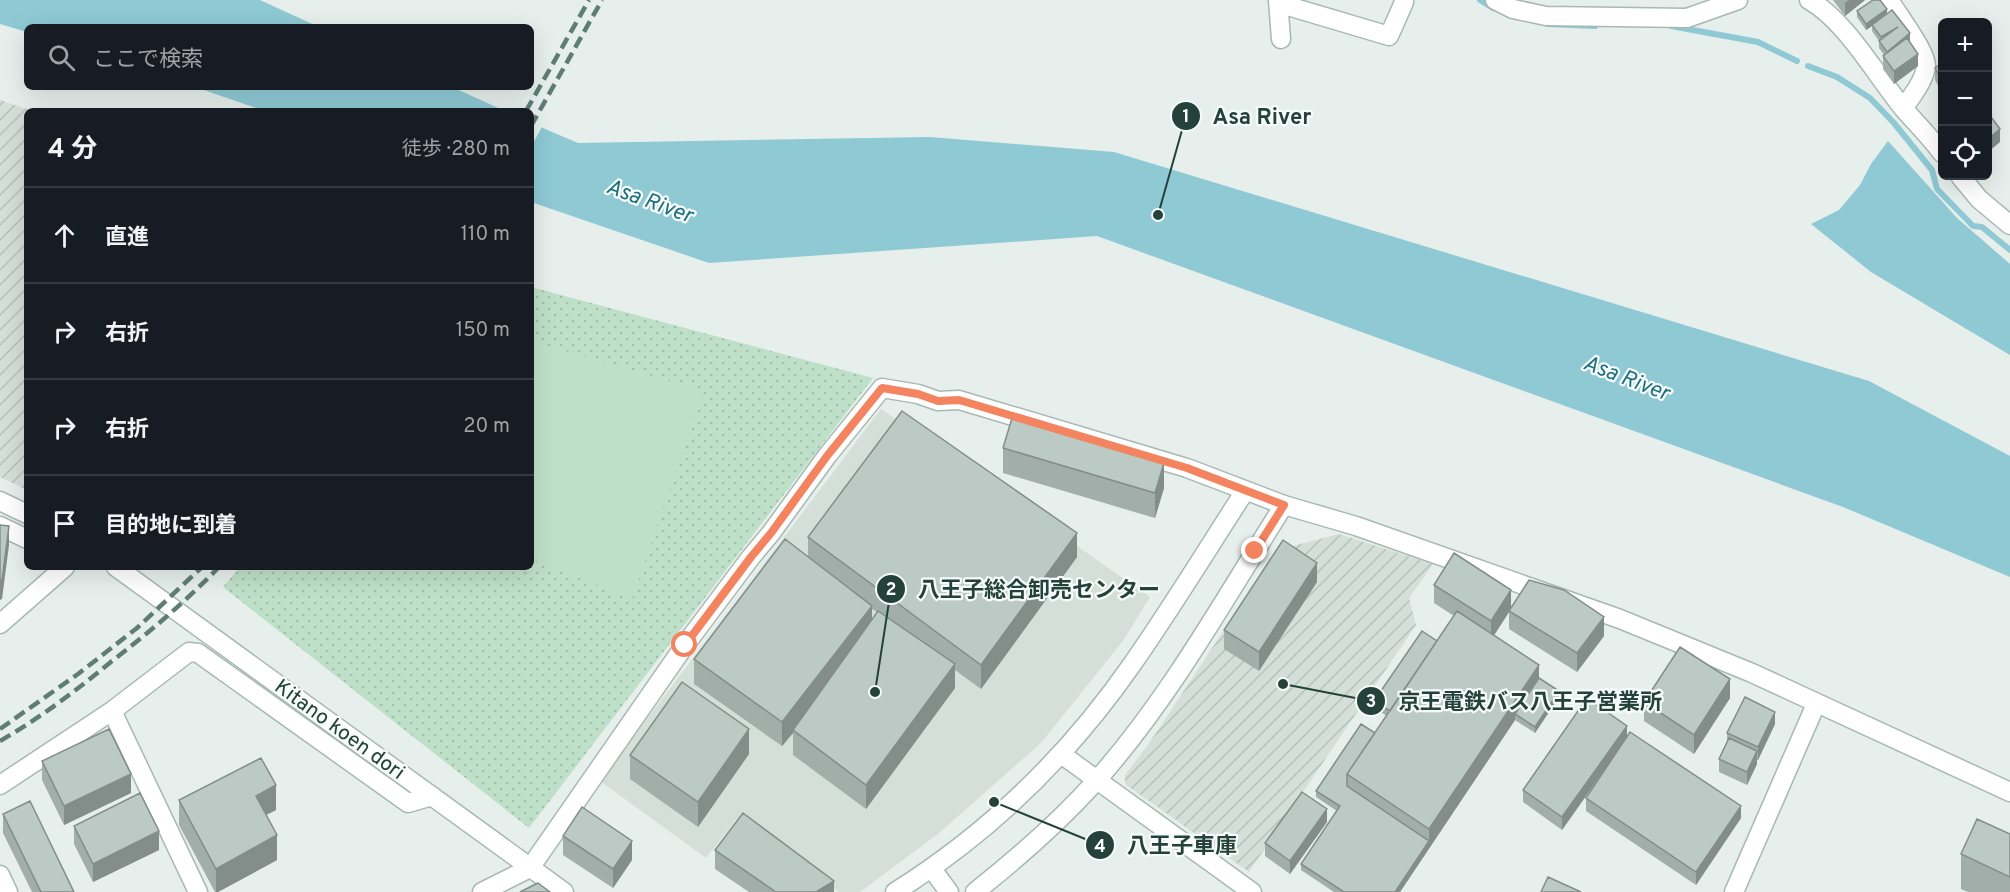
<!DOCTYPE html>
<html lang="ja">
<head>
<meta charset="utf-8">
<style>
	body { margin:0; font-family:Overpass,"Noto Sans JP",sans-serif; background:#242831; color:#f1f3f6 }
	.controls { position:absolute; right:18px; top:18px; display:grid; overflow:hidden; border-radius:9px; box-shadow:0 6px 24px #0002 }
	.controls button { width:54px; height:54px; display:grid; place-items:center; padding:0; border:0; border-bottom:2px solid #363941; background:#171b24; color:#f1f3f6; font:30px sans-serif }
	.stop { position:absolute; width:18px; height:18px; margin:-14px; border:4px solid #f4845f; border-radius:50%; background:#fff }
	.stop.end { background:#f4845f; border-color:#fff; box-shadow:0 2px 6px #0008 }
	.list { margin:0; padding:0; list-style:none }
	h2 { display:flex; justify-content:space-between; align-items:center; height:78px; margin:0; padding:0 24px; font-size:26px }
	h2 small { font-size:20px; font-weight:400; color:#9ea1a6 }
	.list li { display:grid; grid-template-columns:39px 1fr auto; gap:18px; align-items:center; box-sizing:border-box; height:96px; padding:0 24px; border-top:2px solid #363941 }
	.list b { display:block; font-size:22px; white-space:nowrap }
	.list em { font-size:20px; font-style:normal; color:#9ea1a6 }
	.icon { flex:none; width:33px; height:33px; fill:none; stroke:currentColor; stroke-width:2; stroke-linecap:round; stroke-linejoin:round }
	.map { position:relative; flex:none; width:2010px; height:892px; overflow:hidden }
	.search { position:absolute; background:#171b24; box-shadow:0 6px 24px #0002; left:24px; top:24px; width:510px; height:66px; display:flex; align-items:center; gap:15px; box-sizing:border-box; padding:0 21px; border-radius:9px; color:#9ea1a6; font-size:22px }
	.panel { position:absolute; background:#171b24; box-shadow:0 6px 24px #0002; left:24px; top:108px; width:510px; height:462px; border-radius:9px }
	.map>svg:first-child { display:block }
</style>
</head>
<body>
<div class="map">
<svg width="2010" height="892" viewBox="0 0 2010 892">
	<defs>
		<pattern id="industrial-furrows" width="10" height="10" patternUnits="userSpaceOnUse" patternTransform="scale(1.5)"><rect width="10" height="10" fill="#d4dfda"/><path d="M-1 1l2-2M0 10L10 0M9 11l2-2" fill="none" stroke="#b6c1bc"/></pattern>
		<pattern id="grass-dots" width="8" height="8" patternUnits="userSpaceOnUse" patternTransform="scale(1.5)"><rect width="8" height="8" fill="#bfe0c8"/><path d="M2 2h.1M6 6h.1" fill="none" stroke="#a4c1ad" stroke-width="1.8" stroke-linecap="round"/></pattern>
	</defs>
	<rect width="100%" height="100%" fill="#e6efeb"/>
	<!-- built -->
	<path fill="#d4dfda" d="M881 409 1150 597 1123 641 1041 743 938 834 860 892H839L737 819 706 858 600 781Z"/>
	<!-- industrial -->
	<path fill="url(#industrial-furrows)" d="M0 100 33 111H27V490L0 477Z
		M1339 534 1433 564 1409 598 1416 625 1249 872 1125 784V775L1150 742 1277 550Z"/>
	<!-- grass -->
	<path fill="url(#grass-dots)" d="M531 287 873 378 529 828 223 587 240 567H531Z"/>
	<!-- garden -->
	<path fill="#bfe0c8" d="M531 341 703 391 632 599 531 559Z"/>
	<!-- water -->
	<path fill="#8ec9d4" d="M0 0H260L319 27H27V32L0 24Z
		M195 87H452L505 111H265Z
		M531 123 578 143 930 137 1114 152 1869 381 2010 456V577L1843 507 1097 236 709 263 531 202Z
		M1888 141 1957 218 2010 264V355L1871 272 1811 224 1839 210 1860 185 1871 164Z"/>
	<!-- pier -->
	<path fill="#e6efeb" d="M531 120 543 125 531 147Z"/>
	<g fill="none" stroke-linecap="round" stroke-linejoin="round">
		<!-- stream -->
		<path stroke="#8ec9d4" stroke-width="6" d="M1480 0 1493 8
			M1548 24 1595 26
			M1671 26 1758 42 1797 61
			M1808 66 1837 77 1870 98 1894 123 1932 170 1937 189 1973 226 1982 227 2010 250"/>
		<!-- minor casing -->
		<g stroke="#a8b8b2" stroke-width="21">
			<path id="minor" d="M1278 0 1281 39
				M1495 0 1513 9 1546 16 1687 18 1738 0
				M1809 0C1845 20 1876 75 1903 108 1916 123 1930 137 1942 153
				M1889 0C1897 13 1927 53 1926 66 1925 80 1911 98 1903 108
				M1278 3 1389 36 1404 2
				M1960 176 1979 199 2010 225
				M0 526 27 539
				M0 624 65 567
				M112 711 198 892
				M0 785 112 711 189 652 198 653 408 803 432 796
				M0 875 8 892
				M482 892 530 868 685 645 751 557 771 533 827 456 882 388 918 394 938 401 959 400 1187 468 1284 505 1356 526 1620 619 1752 673 2010 792
				M1734 892 1816 704"/>
		</g>
		<!-- tertiary casing -->
		<g stroke="#a8b8b2" stroke-width="21">
			<path id="tertiary" d="M0 501 27 514
				M116 567 564 892
				M1061 754 1252 892
				M932 869 949 892
				M895 892C989 833 1070 754 1133 663 1172 607 1208 548 1245 491
				M975 892C1018 858 1060 821 1096 781 1170 698 1225 598 1284 505"/>
		</g>
		<!-- minor -->
		<use href="#minor" stroke="#fff" stroke-width="18"/>
		<!-- tertiary -->
		<use href="#tertiary" stroke="#fff" stroke-width="18"/>
		<!-- rail -->
		<path stroke="#5f7d75" stroke-width="4.5" stroke-dasharray="12 6" stroke-linecap="butt" d="M526 111 589 0
			M531 126 602 0
			M0 729 78 674 137 628 202 567
			M0 741C40 718 77 690 112 661 150 632 186 601 219 567"/>
	</g>
	<!-- wall -->
	<path fill="#a1aea9" fill-rule="evenodd" d="M1833 0H1865L1845 16Z
		M1857 11 1887 14 1910 40 1909 41 1918 66 1894 84 1883 69V56L1884 55 1879 48V41L1872 31V26L1866 30 1857 17Z
		M1942 63V93L1935 80V68Z
		M1003 448 1164 488 1155 518 1003 473Z
		M808 537 1077 557 981 689 955 670V688L866 809 793 755V733L782 746 694 684V659L808 557ZM872 609 877 612 872 619Z
		M1317 582 1259 671 1224 649V630Z
		M1434 585 1604 636 1577 672 1509 629V612L1494 635 1559 697 1535 733 1515 720 1400 892H1334L1301 870V864L1337 811 1316 797V791L1375 733 1387 716 1374 708V701L1437 641 1454 616 1434 603Z
		M1730 698 1694 754 1644 721V702Z
		M1775 724 1758 760H1757V764L1747 785 1719 772V759L1727 742V733Z
		M1627 737 1741 818 1696 885 1586 811V798L1614 756 1562 830 1523 802V790Z
		M749 754 698 827 630 779V755Z
		M42 761 131 793 64 825 42 780Z
		M179 800 276 810 266 815 277 860 218 892H215L179 825Z
		M3 814 74 892H32L3 833Z
		M1327 822 1290 874 1265 856V843Z
		M74 826 159 850 93 882 74 844Z
		M2010 834V892H1968L1961 889V854Z
		M563 836 632 860 613 888 563 855Z
		M715 850 834 892H749L715 869Z"/>
	<!-- shaded-wall -->
	<path fill="#838d89" d="M1849 0H1865L1845 16V3Z
		M1887 9V16L1866 30V24Z
		M1910 33V40L1887 58V52Z
		M1918 54V66L1894 84V71Z
		M2000 129V142L1988 152V139Z
		M1164 463V488L1155 518V493Z
		M9 526V545L2 599 0 600V581Z
		M1077 533V557L981 689V665Z
		M1317 563V582L1259 671V652Z
		M1511 590V609L1491 640V621Z
		M872 606V631L793 730V733L782 746V722Z
		M1604 617V636L1577 672V653Z
		M955 664V688L866 809V785Z
		M1539 665V684L1515 714V720L1400 892H1395L1429 841V829Z
		M1730 679V698L1694 754V735Z
		M1559 691V697L1535 733V727Z
		M1775 712V724L1758 760V747Z
		M1627 726V738L1562 830V817Z
		M749 729V754L698 827V802Z
		M1757 751V764L1747 785V772Z
		M131 774V793L64 825V806Z
		M276 785V810L256 820V796Z
		M1741 806V818L1696 885V872Z
		M1327 809V822L1290 874V861Z
		M159 831V850L93 882V864Z
		M277 835V860L218 892H216V869Z
		M632 841V860L613 888V869Z
		M834 881V892H816Z"/>
	<!-- building -->
	<path fill="#bbcac4" stroke="#838d89" stroke-width="1.5" d="M1873 0H1880L1887 9 1866 24 1857 11Z
		M1892 10 1910 33 1887 52 1879 41 1898 27 1881 37 1872 25Z
		M1907 38 1918 54 1894 71 1883 56Z
		M1942 63V80L1935 68Z
		M1988 113 2000 129 1988 139Z
		M902 411 1077 533 981 665 808 537Z
		M1012 418 1164 463 1155 493 1003 448Z
		M0 525 9 526 2 580 0 581Z
		M785 539 872 606 782 722 694 659Z
		M1283 540 1317 563 1259 652 1224 630Z
		M1454 553 1511 590 1491 621 1434 585Z
		M1529 580 1564 590 1604 617 1577 653 1509 611Z
		M878 611 955 664 866 785 793 730Z
		M1457 611 1539 665 1429 829 1347 774Z
		M1422 631 1437 641 1390 711 1374 701Z
		M1680 647 1730 679 1694 735 1644 702Z
		M1539 678 1559 691 1535 727 1515 714Z
		M682 682 749 729 698 802 630 755Z
		M1745 697 1775 712 1758 747 1727 733Z
		M1587 698 1627 726 1562 817 1523 790Z
		M1361 724 1375 733 1347 774V786L1429 841 1395 892H1344L1301 864 1340 806 1316 791Z
		M109 729 131 774 64 806 42 761Z
		M1630 732 1741 806 1696 872 1586 798Z
		M1729 738 1757 751 1747 772 1719 759Z
		M261 758 276 785 256 796 277 835 216 869 179 800Z
		M1302 792 1327 809 1290 861 1265 843Z
		M140 793 159 831 93 864 74 826Z
		M30 801 74 892H41L3 814Z
		M582 807 632 841 613 869 563 836Z
		M743 813 834 881 816 892H776L715 850Z
		M1977 819 2010 834V877L1961 854Z
		M1548 877 1581 892H1541Z
		M538 883 550 892H520Z"/>
	<g fill="none" stroke-linecap="round" stroke-linejoin="round">
		<!-- route -->
		<path stroke="#f4845f" stroke-width="8" d="M685 645 751 557 771 533 827 456 882 388 918 394 938 401 959 400 1187 468 1284 505 1255 551"/>
	</g>
	<g text-anchor="middle" stroke-width="4.5" stroke-linejoin="round" paint-order="stroke">
		<!-- street labels -->
		<g font-size="21" fill="#24423a" stroke="#f7fbf9">
			<text transform="translate(340 729) rotate(36)" y="7">Kitano koen dori</text>
		</g>
		<!-- water labels -->
		<g font-size="22" font-style="italic" fill="#1c6f80" stroke="#f7fbf9">
			<text transform="translate(650 200) rotate(20)" y="8">Asa River</text>
			<text transform="translate(1627 377) rotate(21)" y="8">Asa River</text>
		</g>
	</g>
	<!-- callouts -->
	<path fill="none" stroke="#24423a" stroke-width="2" d="M1158 215L1186 116M875 692L891 589M1283 684L1371 701M994 802L1100 845"/>
	<g fill="#24423a" stroke="#f7fbf9" stroke-width="2">
		<circle cx="1158" cy="215" r="6"/>
		<circle cx="875" cy="692" r="6"/>
		<circle cx="1283" cy="684" r="6"/>
		<circle cx="994" cy="802" r="6"/>
		<circle cx="1186" cy="116" r="15"/>
		<circle cx="891" cy="589" r="15"/>
		<circle cx="1371" cy="701" r="15"/>
		<circle cx="1100" cy="845" r="15"/>
	</g>
	<g font-size="18" text-anchor="middle" font-weight="bold" fill="#fff">
		<text x="1186" y="122">1</text>
		<text x="891" y="595">2</text>
		<text x="1371" y="707">3</text>
		<text x="1100" y="852">4</text>
	</g>
	<g font-size="22" text-anchor="middle" font-weight="bold" fill="#24423a" stroke="#f7fbf9" stroke-width="4.5" stroke-linejoin="round" paint-order="stroke">
		<text x="1262" y="124">Asa River</text>
		<text x="1039" y="597">八王子総合卸売センター</text>
		<text x="1530" y="709">京王電鉄バス八王子営業所</text>
		<text x="1182" y="853">八王子車庫</text>
	</g>
</svg>
<div class="controls">
<button>+</button>
<button>−</button>
<button><svg class="icon" aria-label="locate" viewBox="0 0 24 24"><circle cx="12" cy="12" r="6"/><path d="M12 2v4M12 18v4M2 12h4M18 12h4"/></svg></button>
</div>
<div class="stop" style="left:685px;top:645px"></div>
<div class="stop end" style="left:1255px;top:551px"></div>
<div class="search"><svg class="icon" aria-label="search" viewBox="0 0 24 24"><circle cx="10" cy="10" r="6"/><path d="M15 15l6 6"/></svg>ここで検索</div>
<section class="panel">
<h2>4 分<small>徒歩 · 280 m</small></h2>
<ul class="list">
<li><svg class="icon" aria-label="ahead" viewBox="0 0 24 24"><path d="M12 20V5M6 11l6-6 6 6"/></svg><div><b>直進</b></div><em>110 m</em></li>
<li><svg class="icon" aria-label="right" viewBox="0 0 24 24"><path d="M7 20v-9h11M14 6l5 5-5 5"/></svg><div><b>右折</b></div><em>150 m</em></li>
<li><svg class="icon" aria-label="right" viewBox="0 0 24 24"><path d="M7 20v-9h11M14 6l5 5-5 5"/></svg><div><b>右折</b></div><em>20 m</em></li>
<li><svg class="icon" aria-label="arrive" viewBox="0 0 24 24"><path d="M6 21V4h12l-3 4 3 4H6"/></svg><div><b>目的地に到着</b></div></li>
</ul>
</section>
</div>
</body>
</html>
